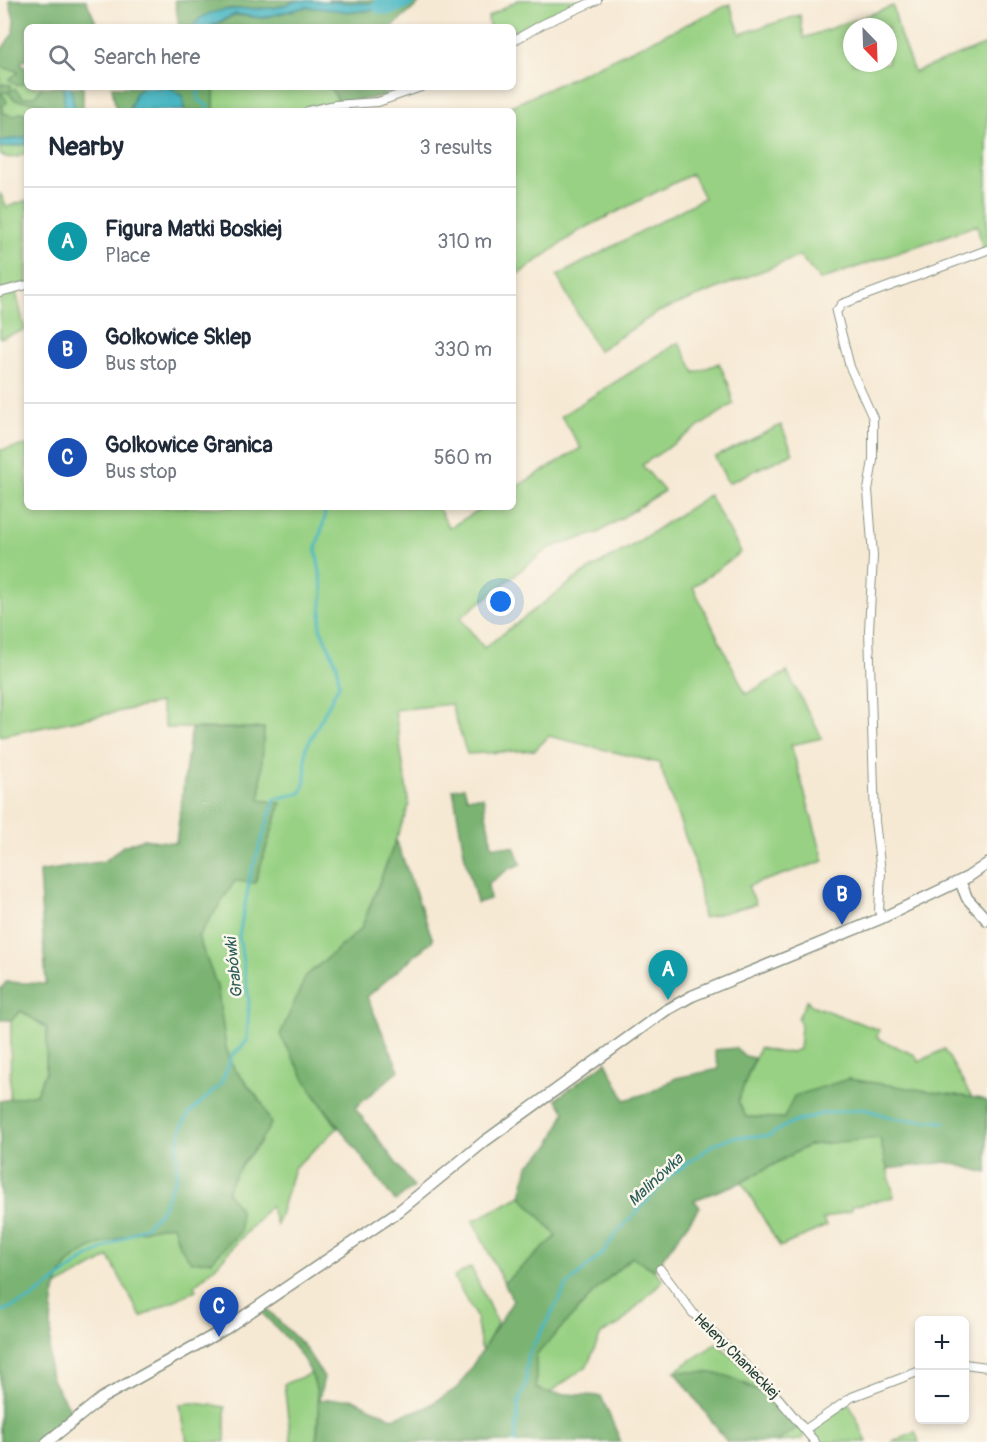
<!DOCTYPE html>
<html lang="en">
<head>
<meta charset="utf-8">
<style>
	body { margin:0; font-family:Pangolin,sans-serif; background:#f6f6f7; color:#1f2937 }
	.controls { position:absolute; right:18px; bottom:18px; display:grid; overflow:hidden; border-radius:9px; box-shadow:0 3px 9px #0003 }
	.controls button { width:54px; height:54px; display:grid; place-items:center; padding:0; border:0; border-bottom:2px solid #e0e1e3; background:#fff; color:#1f2937; font:30px sans-serif }
	.compass { position:absolute; left:843px; top:18px; width:54px; height:54px; border-radius:50%; background:#fff; box-shadow:0 3px 9px #0003; rotate:157deg }
	.you { position:absolute; left:501px; top:602px; width:21px; height:21px; margin:-15px; border:4px solid #fff; border-radius:50%; background:#1a73e8; box-shadow:0 0 0 9px #1a73e833 }
	.badge { display:grid; place-items:center; width:39px; height:39px; border-radius:50%; background:#1f6fb2; color:#fff; font-size:20px; font-weight:700 }
	.pin { position:absolute; translate:-50% -50px; filter:drop-shadow(0 2px 3px #0008) }
	.pin::after { content:''; position:absolute; top:32px; width:21px; height:18px; background:inherit; clip-path:polygon(0 0,100% 0,50% 100%) }
	.list { margin:0; padding:0; list-style:none }
	h2 { display:flex; justify-content:space-between; align-items:center; height:78px; margin:0; padding:0 24px; font-size:26px }
	h2 small { font-size:20px; font-weight:400; color:#747a83 }
	.list li { display:grid; grid-template-columns:39px 1fr auto; gap:18px; align-items:center; box-sizing:border-box; height:108px; padding:0 24px; border-top:2px solid #e0e1e3 }
	.list b { display:block; font-size:22px; white-space:nowrap }
	.list p { margin:0; font-size:20px; white-space:nowrap; color:#747a83 }
	.list em { font-size:20px; font-style:normal; color:#747a83 }
	.icon { flex:none; width:33px; height:33px; fill:none; stroke:currentColor; stroke-width:2; stroke-linecap:round; stroke-linejoin:round }
	.map { position:relative; flex:none; width:987px; height:1442px; overflow:hidden }
	.search { position:absolute; background:#fff; box-shadow:0 3px 9px #0003; left:24px; top:24px; width:492px; height:66px; display:flex; align-items:center; gap:15px; box-sizing:border-box; padding:0 21px; border-radius:9px; color:#747a83; font-size:22px }
	.panel { position:absolute; background:#fff; box-shadow:0 3px 9px #0003; left:24px; top:108px; width:492px; height:402px; border-radius:9px }
	.map>svg:first-child { display:block }
</style>
</head>
<body>
<div class="map">
<svg width="987" height="1442" viewBox="0 0 987 1442">
	<rect width="100%" height="100%" fill="#fbf7ec"/>
	<filter id="ink" filterUnits="userSpaceOnUse"><feTurbulence type="fractalNoise" baseFrequency=".0167" numOctaves="2"/><feDisplacementMap in="SourceGraphic" scale="12" xChannelSelector="R" yChannelSelector="G"/><feConvolveMatrix kernelMatrix="1 2 1 2 8 2 1 2 1" color-interpolation-filters="sRGB"/></filter>
	<filter id="wash" filterUnits="userSpaceOnUse"><feTurbulence type="fractalNoise" baseFrequency=".008" numOctaves="4" result="noise"/><feDisplacementMap in="SourceGraphic" scale="24" xChannelSelector="R" yChannelSelector="G"/><feGaussianBlur stdDeviation="1.35" result="paint"/><feColorMatrix in="noise" values="0 0 0 0 0 0 0 0 0 0 0 0 0 0 0 0 0 1.4 0 .05"/><feComposite in="paint" operator="in"/></filter>
	<g filter="url(#wash)">
		<rect width="100%" height="100%" fill="#f6e9d4"/>
		<!-- green -->
		<path fill="#99d184" stroke="#5c875c" stroke-width="1.5" fill-rule="evenodd" d="M518 0H588L551 16 513 38V27H489L488 17Z
			M730 4 740 34 800 15 804 38 893 6 900 35 914 72 987 44V248L983 250 977 225 820 280 800 256 658 312 598 351 557 276 704 198 692 174 579 231 513 278V111H501ZM852 27H888V63H852Z
			M0 67 12 68 24 78 27 75V87H42L35 96 23 98 15 90 10 92V85L0 86Z
			M218 87H330L339 102 300 111H214V90Z
			M7 92C21 103 39 98 51 111H27V115L25 113 13 116 3 113V105L7 102 0 93Z
			M27 144V152C17 158 10 160 0 154V148Z
			M0 193 7 207 27 200V283L0 290Z
			M16 292 25 330 0 338V296Z
			M679 342 695 373 719 363 729 385 733 404 642 465 664 491 598 533 549 548 460 618 484 648 582 574 633 545 709 495 741 552 693 587 746 694 787 672 822 738 791 745 824 861 748 886 756 904 703 918 696 867 659 763 549 736 535 750 467 754 451 704 395 710 409 806 361 929 306 976 312 1091 338 1128 294 1168 277 1225 270 1206 216 1266 194 1286 196 1290 141 1317 109 1257 55 1288C61 1275 67 1261 79 1253 101 1237 147 1228 173 1225L179 1245 239 1210 227 1192 234 1173 261 1142 262 1103 234 1068 226 1048 217 986 198 937 280 803 260 800 264 728H166L160 703 0 736V450L27 445V507H438L449 528 484 507H513V489L581 448 561 416Z
			M781 425 793 453 728 483 715 457Z
			M807 1000 811 1005 879 1030 877 1038 915 1055 919 1062 944 1049 972 1098 848 1079 784 1118 746 1117 738 1101 759 1048C773 1051 786 1056 799 1049L801 1026 798 1018Z
			M21 1011 47 1027 46 1071 36 1094 10 1100 11 1020Z
			M864 1138H880L894 1197 852 1206V1210L823 1219 826 1226 780 1247 742 1182 809 1145Z
			M521 1196 557 1236 504 1283 473 1221Z
			M632 1257 654 1270 663 1280 620 1324 601 1334 587 1366 549 1393 536 1388V1355L602 1284Z
			M471 1267 497 1323 482 1354 476 1317 454 1277Z
			M717 1343 775 1397 766 1396 747 1384 675 1371Z
			M312 1373 319 1400 316 1442H291L284 1384Z
			M194 1403 225 1407V1442H187L180 1404Z
			M849 1403 867 1442H819L811 1429Z
			M800 1426 804 1433 802 1440 776 1442Z
			M915 1431 919 1442H892Z"/>
		<!-- forest -->
		<path fill="#7ab372" stroke="#4c7853" stroke-width="1.5" d="M9 0H86L98 27H27V61L23 60 21 65 27 68 24 84 16 85 9 79 18 73 17 71 0 67V52L13 33 14 19Z
			M175 0H300L274 8 228 9 206 16 193 27H179Z
			M327 0H399L354 5Z
			M400 0H423L392 27H212L234 15 262 18 310 6 352 12 402 7Z
			M2 84 11 85 10 91 15 89 23 98 35 96 42 87H64V111H51L42 103 15 100 7 92 0 93Z
			M71 87H83V111H75L73 108Z
			M112 87H147L130 105V111H116Z
			M169 87H218L214 90V111H184L183 97Z
			M330 87H387L389 94 369 99 339 102Z
			M0 95 4 96 7 102 3 105V113L13 116 22 112 27 115V137L0 141Z
			M264 728 260 800 281 803 255 883 235 881 198 937 217 986 226 1048 234 1068 262 1103 271 1124C257 1150 237 1164 227 1192L240 1210V1232L212 1261 191 1262 179 1245 173 1225C154 1227 137 1232 119 1238 66 1254 53 1271 51 1327 51 1341 47 1360 50 1373 53 1386 66 1402 73 1413L37 1442H0V1101L36 1094 46 1071 47 1028 21 1011 11 1020H0V990L6 982 46 984 39 872 105 861 123 846 143 839 176 843 191 729Z
			M464 787 467 797H483L492 846 514 847 521 864 509 869 488 884 490 899 477 903 465 858 453 789Z
			M396 840 433 940 367 997 399 1070 355 1108 414 1187 395 1201 312 1091 280 1035 306 976 361 929Z
			M736 1048 745 1056 754 1058 738 1101 746 1117 784 1118 794 1096 848 1079 982 1099 987 1102V1173L947 1162 887 1169 880 1138 809 1145 742 1182 694 1200 700 1207 654 1270 632 1257 602 1284 536 1355V1388L549 1393 601 1396 621 1442H316C327 1376 304 1356 261 1312L266 1308 303 1345 324 1377 319 1400 353 1399 392 1418 425 1408 459 1387 513 1301 504 1283 557 1236 521 1196 528 1166 550 1145 565 1112 556 1099 606 1062 625 1100 651 1092 676 1078 719 1069 714 1050Z
			M675 1371C691 1372 712 1371 727 1376 744 1382 759 1395 775 1397L800 1426 776 1442H727Z"/>
		<!-- water -->
		<path fill="#49b7c3" stroke="#347a7c" stroke-width="1.5" d="M300 0C334 0 366 7 400 0L403 7 352 12 306 7 262 18 235 14 209 27H193C205 3 251 11 272 8 282 7 290 2 300 0Z
			M64 87H71L75 111H64Z
			M144 87H169L183 97 184 111H130L135 93Z
			M27 137V144L0 148V141Z"/>
		<g fill="none" stroke-linecap="round" stroke-linejoin="round">
			<!-- stream -->
			<path stroke="#49b7c3" stroke-width="3" d="M199 87 198 100 208 106V111
				M0 1312 31 1299 86 1258 146 1226 161 1211 177 1174V1149L182 1127 190 1113 221 1084 232 1056 247 1041 249 1001 239 936 251 873 275 799 301 793 305 781 306 748 339 685 337 665 320 628 323 591 316 549 325 517 324 507
				M515 1442 519 1401 526 1384 527 1357 567 1285 603 1253 615 1235 671 1175 716 1143 735 1137 768 1136 789 1124 824 1113 864 1109 897 1119 945 1122"/>
			<!-- river -->
			<path stroke="#49b7c3" stroke-width="16" d="M380 6 391 7 407 0"/>
		</g>
	</g>
	<g filter="url(#ink)">
		<g fill="none" stroke-linecap="round" stroke-linejoin="round">
			<!-- street casing -->
			<g stroke="#8a9384" stroke-width="10">
				<path id="street" d="M513 41 543 24 597 0
					M308 111 335 105 378 102 421 87
					M0 292 27 285
					M882 918 879 911 881 872 875 821 869 630 873 556 868 490 873 460V418L850 367 836 312 842 304 987 250
					M660 1269 693 1313 779 1399 815 1442
					M964 1364 987 1367
					M806 1429 852 1397 920 1371"/>
			</g>
			<!-- secondary casing -->
			<g stroke="#8a9384" stroke-width="13">
				<path id="secondary" d="M960 881 967 898 987 920
					M47 1442 102 1398 225 1329 399 1211 485 1141 665 1011 692 996 882 918 968 877 987 864"/>
			</g>
			<!-- street -->
			<use href="#street" stroke="#fff" stroke-width="8"/>
			<!-- secondary -->
			<use href="#secondary" stroke="#fff" stroke-width="10"/>
		</g>
	</g>
	<g text-anchor="middle" stroke-width="5" stroke-linejoin="round" paint-order="stroke">
		<!-- street labels -->
		<g font-size="15" fill="#1f3d34" stroke="#fbf7ec">
			<text transform="translate(737 1356) rotate(45)" y="5">Heleny Chanieckiej</text>
		</g>
		<!-- water labels -->
		<g font-size="16" font-style="italic" fill="#2a5c58" stroke="#fbf7ec">
			<text transform="translate(233 968) rotate(-96)" y="6">Grabówki</text>
			<text transform="translate(655 1179) rotate(-43)" y="6">Malinówka</text>
		</g>
	</g>
</svg>
<div class="controls">
<button>+</button>
<button>−</button>
</div>
<svg class="compass" viewBox="-18 -18 36 36"><path d="M0-13l5 13h-10z" fill="#e53935"/><path d="M0 13l5-13h-10z" fill="#747a83"/></svg>
<div class="you"></div>
<div class="pin badge" style="left:668px;top:1000px;background:#0f9aa8">A</div>
<div class="pin badge" style="left:842px;top:925px;background:#1a4fb4">B</div>
<div class="pin badge" style="left:219px;top:1337px;background:#1a4fb4">C</div>
<div class="search"><svg class="icon" aria-label="search" viewBox="0 0 24 24"><circle cx="10" cy="10" r="6"/><path d="M15 15l6 6"/></svg>Search here</div>
<section class="panel">
<h2>Nearby<small>3 results</small></h2>
<ul class="list">
<li><span class="badge" style="background:#0f9aa8">A</span><div><b>Figura Matki Boskiej</b><p>Place</p></div><em>310 m</em></li>
<li><span class="badge" style="background:#1a4fb4">B</span><div><b>Golkowice Sklep</b><p>Bus stop</p></div><em>330 m</em></li>
<li><span class="badge" style="background:#1a4fb4">C</span><div><b>Golkowice Granica</b><p>Bus stop</p></div><em>560 m</em></li>
</ul>
</section>
</div>
</body>
</html>
